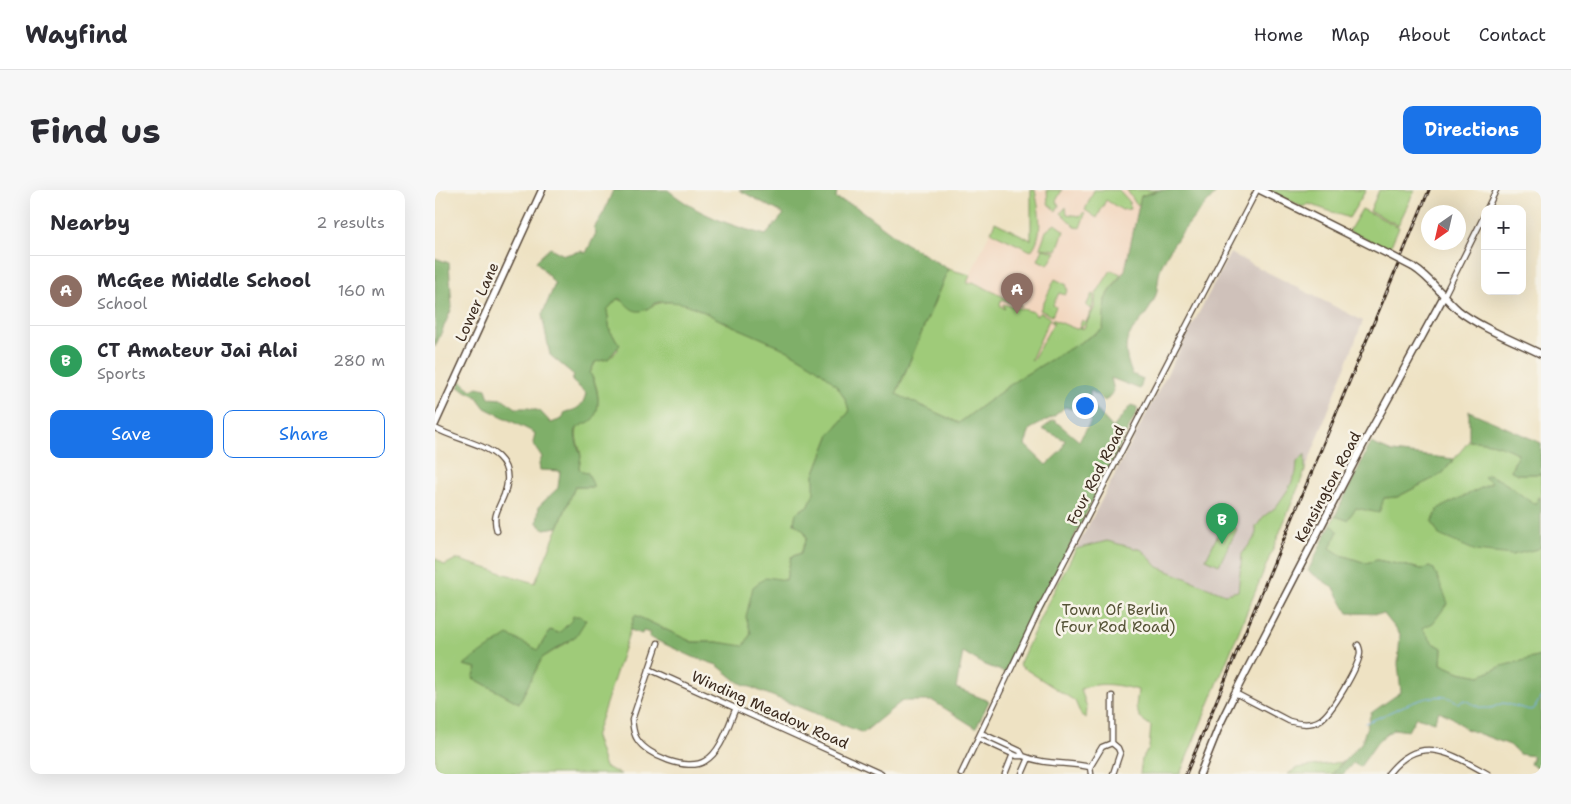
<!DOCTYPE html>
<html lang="en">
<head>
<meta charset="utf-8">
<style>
	body { margin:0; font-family:"Shantell Sans",sans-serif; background:#f7f7f7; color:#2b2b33 }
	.controls { position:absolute; right:15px; top:15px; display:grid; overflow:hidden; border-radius:10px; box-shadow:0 5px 20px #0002 }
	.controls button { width:45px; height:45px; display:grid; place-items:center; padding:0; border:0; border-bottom:1px solid #e1e1e2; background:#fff; color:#2b2b33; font:25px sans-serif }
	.compass { position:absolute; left:986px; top:15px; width:45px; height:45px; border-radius:50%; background:#fff; box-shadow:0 5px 20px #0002; rotate:214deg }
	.you { position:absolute; left:649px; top:215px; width:18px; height:18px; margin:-12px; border:4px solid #fff; border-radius:50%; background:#1a73e8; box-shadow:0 0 0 8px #1a73e833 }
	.badge { display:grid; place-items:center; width:32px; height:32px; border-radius:50%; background:#1a73e8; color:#fff; font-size:16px; font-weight:700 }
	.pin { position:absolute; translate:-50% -41px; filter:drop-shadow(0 1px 2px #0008) }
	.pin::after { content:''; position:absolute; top:26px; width:18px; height:15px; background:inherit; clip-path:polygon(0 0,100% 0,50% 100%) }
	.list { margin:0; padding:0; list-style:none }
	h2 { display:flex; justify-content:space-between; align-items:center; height:65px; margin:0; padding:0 20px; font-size:21px }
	h2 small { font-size:16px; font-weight:400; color:#7c7c81 }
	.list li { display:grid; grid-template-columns:32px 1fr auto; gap:15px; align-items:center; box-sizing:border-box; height:70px; padding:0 20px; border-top:1px solid #e1e1e2 }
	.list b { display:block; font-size:19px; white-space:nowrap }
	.list p { margin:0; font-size:16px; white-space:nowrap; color:#7c7c81 }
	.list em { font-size:16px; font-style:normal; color:#7c7c81 }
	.actions { display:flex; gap:10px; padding:15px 20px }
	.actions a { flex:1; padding:11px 0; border:1px solid #1a73e8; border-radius:10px; text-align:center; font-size:18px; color:#1a73e8 }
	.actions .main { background:#1a73e8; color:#fff }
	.map { position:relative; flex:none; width:1106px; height:584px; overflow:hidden; border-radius:10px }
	header { display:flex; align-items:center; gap:30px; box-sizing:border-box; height:70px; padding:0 25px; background:#fff; border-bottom:1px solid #e1e1e2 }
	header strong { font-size:24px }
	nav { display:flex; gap:28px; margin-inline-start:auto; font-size:18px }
	.intro { display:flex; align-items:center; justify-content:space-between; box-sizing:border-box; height:120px; padding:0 30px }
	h1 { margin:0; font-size:35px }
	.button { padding:12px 22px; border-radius:10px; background:#1a73e8; color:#fff; font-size:18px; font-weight:700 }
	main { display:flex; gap:30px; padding:0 30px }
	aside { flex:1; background:#fff; border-radius:10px; box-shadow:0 5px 20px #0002 }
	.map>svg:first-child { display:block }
</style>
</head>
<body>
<header>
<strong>Wayfind</strong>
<nav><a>Home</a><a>Map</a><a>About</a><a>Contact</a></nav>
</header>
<div class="intro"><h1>Find us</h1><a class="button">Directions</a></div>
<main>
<aside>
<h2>Nearby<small>2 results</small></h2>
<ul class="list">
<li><span class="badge" style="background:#8d6e63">A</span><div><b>McGee Middle School</b><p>School</p></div><em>160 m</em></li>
<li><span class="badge" style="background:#2e9e5b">B</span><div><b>CT Amateur Jai Alai</b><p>Sports</p></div><em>280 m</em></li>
</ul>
<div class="actions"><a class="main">Save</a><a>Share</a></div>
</aside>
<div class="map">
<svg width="1106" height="584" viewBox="0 0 1106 584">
	<rect width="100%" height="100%" fill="#f7f3e8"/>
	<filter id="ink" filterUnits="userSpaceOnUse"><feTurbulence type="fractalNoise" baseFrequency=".02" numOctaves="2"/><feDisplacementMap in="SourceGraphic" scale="10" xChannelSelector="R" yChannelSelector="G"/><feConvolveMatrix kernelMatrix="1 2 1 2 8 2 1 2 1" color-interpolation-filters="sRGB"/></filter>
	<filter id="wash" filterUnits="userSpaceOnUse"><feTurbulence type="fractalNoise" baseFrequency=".0096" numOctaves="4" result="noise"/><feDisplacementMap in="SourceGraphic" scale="20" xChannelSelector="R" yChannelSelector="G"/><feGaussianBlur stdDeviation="1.12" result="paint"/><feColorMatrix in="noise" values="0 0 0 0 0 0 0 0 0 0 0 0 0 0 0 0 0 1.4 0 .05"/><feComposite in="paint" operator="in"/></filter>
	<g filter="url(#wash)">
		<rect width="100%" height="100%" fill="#eee2c3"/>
		<!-- built -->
		<path fill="#f2d5bd" d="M596 0H725L706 6 690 80 670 109 669 139 583 189 524 233 461 205 513 79 535 85 560 32 596 50Z"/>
		<!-- industrial -->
		<path fill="#cfc1ba" d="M795 63 928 131 870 281V264L862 272 861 283 854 298 841 317 827 327 821 337V346L807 364 803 401 790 404 723 377 707 360 641 359Z"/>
		<!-- green -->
		<path fill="#9fcb79" stroke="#6d7a4c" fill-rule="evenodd" d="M596 0H600C604 20 610 44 596 61L556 42 560 32 596 50Z
			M612 0H627L621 11 624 15 621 21 613 14Z
			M659 0H684L694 11 695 19 687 20 671 10 662 28 650 20Z
			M692 0H725L706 6V14H701Z
			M834 0H931L914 28 874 14 867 17Z
			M944 0H980L963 35 935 21Z
			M631 17 632 24 645 26 649 22 650 24 645 38 640 37 626 23Z
			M927 19 964 37 954 60 914 41Z
			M620 34 629 41 622 60 605 58 611 41Z
			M608 59 621 62 613 75 603 70Z
			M513 79 535 85 532 94 538 92 587 116 566 110 565 115 570 119 568 114 599 122 601 126 605 122 615 128 596 170 597 171 619 132H616L617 129 641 139 649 138 659 119 661 104 676 80 686 84 670 109 669 139 583 189 524 233 461 205Z
			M620 89 632 95 631 98 633 99 630 105 624 103 618 115 621 117 617 126 605 120Z
			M657 104 659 105C658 117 656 133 644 138L647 130 651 132 657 119 651 116Z
			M182 109 212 119C221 112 232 111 244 112 258 115 276 126 289 132 326 149 409 177 414 222L395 244 379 285 380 302 374 315 361 323 359 333 369 341 372 348 366 363 356 367 351 390 311 427 316 443 309 457 282 452H257L200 425 160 547 170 577 186 584H0V368L10 375 21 369 100 393 140 297H159L144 278C144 274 146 270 146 266 145 256 138 247 143 237 167 228 167 202 155 183L161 171 173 169 183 160 181 149 175 141 172 120ZM137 430 133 452 107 468 84 513 38 488 42 478 29 475 103 460 115 440 124 443Z
			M1034 251C1052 251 1068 255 1083 264L1076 280 1083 284H1106V311L1103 307 1102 313H1098L1074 298 1072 294 1057 293 1035 304 1103 359 1106 356V466L1067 476 1045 486 1024 482 1006 474 1007 458 997 452 987 438 994 377 987 379 942 370 931 373 906 365 894 358 903 341 896 334 900 326 912 330 921 318 949 308 962 307 1007 284Z
			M870 264V281L745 584H705L707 568 714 558 716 536 705 528 701 517 703 500C684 495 664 491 646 499L652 518 651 528 646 525 640 511 584 475 608 422 641 359 672 351 707 360 723 377 790 404 803 401 807 364 821 346V337L828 327 841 317 854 298 861 283 862 272Z
			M789 332 802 339 784 375 771 369Z
			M907 572 897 584H853L862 578Z"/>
		<!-- forest -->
		<path fill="#7faf69" stroke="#5d6c44" d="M178 0H233C262 24 296 36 331 45L349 24 304 0H402L401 9 420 16 468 52 513 79 461 204 524 233 583 189 668 139 670 109 690 80 706 6 725 0H777L781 3C760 26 739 48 726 77 722 87 724 100 719 110 703 144 680 140 697 184L708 189 705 199 676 188 679 201 670 211 655 200V215L650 223 630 217 618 227 595 239 590 255 611 275 627 260 630 250 607 239 619 230 644 251 655 233 658 216 678 238 696 215 702 217V222L571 483 548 474 528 462 521 498 554 511 541 538 498 511H467L428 543 303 492 282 475 258 467 214 447 215 443 208 441 207 444 195 440 200 425 257 452H282L309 456 316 443 311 427 318 397 331 387 351 390 356 367 366 363 372 348 369 341 359 333 361 323 374 315 379 302V285L395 244 414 222C408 177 326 149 289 132 275 126 258 114 244 113 238 112 226 111 221 113 217 114 215 118 212 119 199 125 194 117 186 109H182L172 120 175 141 185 155 173 169 160 172 155 183C162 195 168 218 157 230 153 234 143 235 141 240 139 248 143 256 145 263 147 267 144 274 144 278L147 282 153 283 159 297H140L123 337 109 339 102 333 104 316 123 298 125 281 105 280 104 274 107 267 98 253 100 243 50 218 41 206 23 197 26 191 37 200 43 197 51 199 54 208 68 209 81 218H93L105 221 116 233 127 229 130 222C143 220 148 216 151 203L137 191 139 185 115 165 107 125 120 94 101 71 115 58 129 65 146 61 151 63 161 43 159 38 169 22Z
			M0 68 14 73 17 118 0 157Z
			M1034 221 1106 253V284H1083L1076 281 1083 264C1068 255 1051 251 1034 251Z
			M936 253 957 262 1019 269 1007 284 962 307 949 308 944 323 921 318 912 330 900 326Z
			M1053 285C1070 290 1083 304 1098 313H1101L1103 307 1106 311V356L1103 359 1077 365 1041 361 1004 345 997 332 1004 318 1057 293 1049 287Z
			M896 334 903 341 895 358 906 365 931 373 942 370 987 379 994 377 999 379 1013 413 998 433 987 438 997 452 1007 458 1006 474 1024 482 1045 486 1067 476 1106 466V578L1095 574 1098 566 1084 564 1075 555 1031 539 1018 528 1004 521 999 532 981 527 973 541 959 539 944 550 925 577 918 573 908 584H897L927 552 936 523 966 502 963 474 965 444 949 424 913 423 899 398 873 381Z
			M138 426H145L151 430 141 446 107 468 84 513 38 488 42 478 28 475 73 445 103 460 115 440 124 443 137 430Z"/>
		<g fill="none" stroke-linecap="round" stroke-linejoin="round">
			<!-- stream -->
			<path stroke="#7ab0e8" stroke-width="1" d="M930 533C954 525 1002 493 1023 513L1030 510 1046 518H1056L1068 513 1095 520 1099 519 1106 507"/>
		</g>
	</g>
	<g filter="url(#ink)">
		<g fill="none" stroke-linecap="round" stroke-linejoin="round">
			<!-- street casing -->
			<g stroke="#564637" stroke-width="7">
				<path id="street" d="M1052 19 1061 0
					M1009 106 1050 24
					M0 238C30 255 87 256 69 305 63 320 57 326 62 341
					M223 453 197 530C198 536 198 543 202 549 212 566 253 582 270 571 287 561 293 535 301 518
					M214 479 446 584
					M800 503 854 531C864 534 875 536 885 530 896 524 925 475 925 462 925 461 924 456 923 455
					M677 506V553
					M543 548 582 566H588L585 561 546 543
					M588 566C611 575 630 572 655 577
					M655 577 667 557 677 553 683 558 685 563 678 584
					M655 577 656 584
					M526 584 603 422 822 0
					M570 584 578 564
					M587 584 594 568
					M953 584C986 542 1016 564 1053 584"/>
			</g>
			<!-- secondary casing -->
			<g stroke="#564637" stroke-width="9">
				<path id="secondary" d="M825 0 953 64
					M978 77C996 88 1007 106 1023 120 1044 137 1082 152 1106 164
					M0 234 107 0
					M765 584 785 534 800 503 929 253 1009 106"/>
			</g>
			<!-- street -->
			<use href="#street" stroke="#fff" stroke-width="4.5"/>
			<!-- secondary -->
			<use href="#secondary" stroke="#fff" stroke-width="6"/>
			<!-- rail casing -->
			<g stroke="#3b2a1e" stroke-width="3">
				<path id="rail" d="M751 584 994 0"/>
			</g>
			<!-- rail -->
			<use href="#rail" stroke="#f7f3e8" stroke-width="1" stroke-dasharray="4" stroke-linecap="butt"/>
			<!-- secondary-bridge casing -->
			<g stroke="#564637" stroke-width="9" stroke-linecap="butt">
				<path id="secondary-bridge" d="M953 64 978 77"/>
			</g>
			<!-- secondary-bridge -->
			<use href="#secondary-bridge" stroke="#fff" stroke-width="6"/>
		</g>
	</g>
	<g text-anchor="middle" stroke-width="5" stroke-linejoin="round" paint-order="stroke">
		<!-- street labels -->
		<g font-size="15" fill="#3b2a1e" stroke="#f7f3e8">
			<text transform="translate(42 112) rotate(-66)" y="5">Lower Lane</text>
			<text transform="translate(661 285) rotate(-63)" y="5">Four Rod Road</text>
			<text transform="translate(893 297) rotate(-62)" y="5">Kensington Road</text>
			<text transform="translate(335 520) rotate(24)" y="5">Winding Meadow Road</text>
		</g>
		<!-- park labels -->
		<g font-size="15" fill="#545235" stroke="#f7f3e8">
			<text x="680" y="425">Town Of Berlin<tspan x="680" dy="17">(Four Rod Road)</tspan></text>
		</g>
	</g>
</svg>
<div class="controls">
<button>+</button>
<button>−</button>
</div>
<svg class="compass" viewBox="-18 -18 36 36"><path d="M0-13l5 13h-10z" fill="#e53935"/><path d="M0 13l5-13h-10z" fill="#7c7c81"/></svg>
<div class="you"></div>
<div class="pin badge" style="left:582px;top:124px;background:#8d6e63">A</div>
<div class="pin badge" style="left:787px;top:354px;background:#2e9e5b">B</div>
</div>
</main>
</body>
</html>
